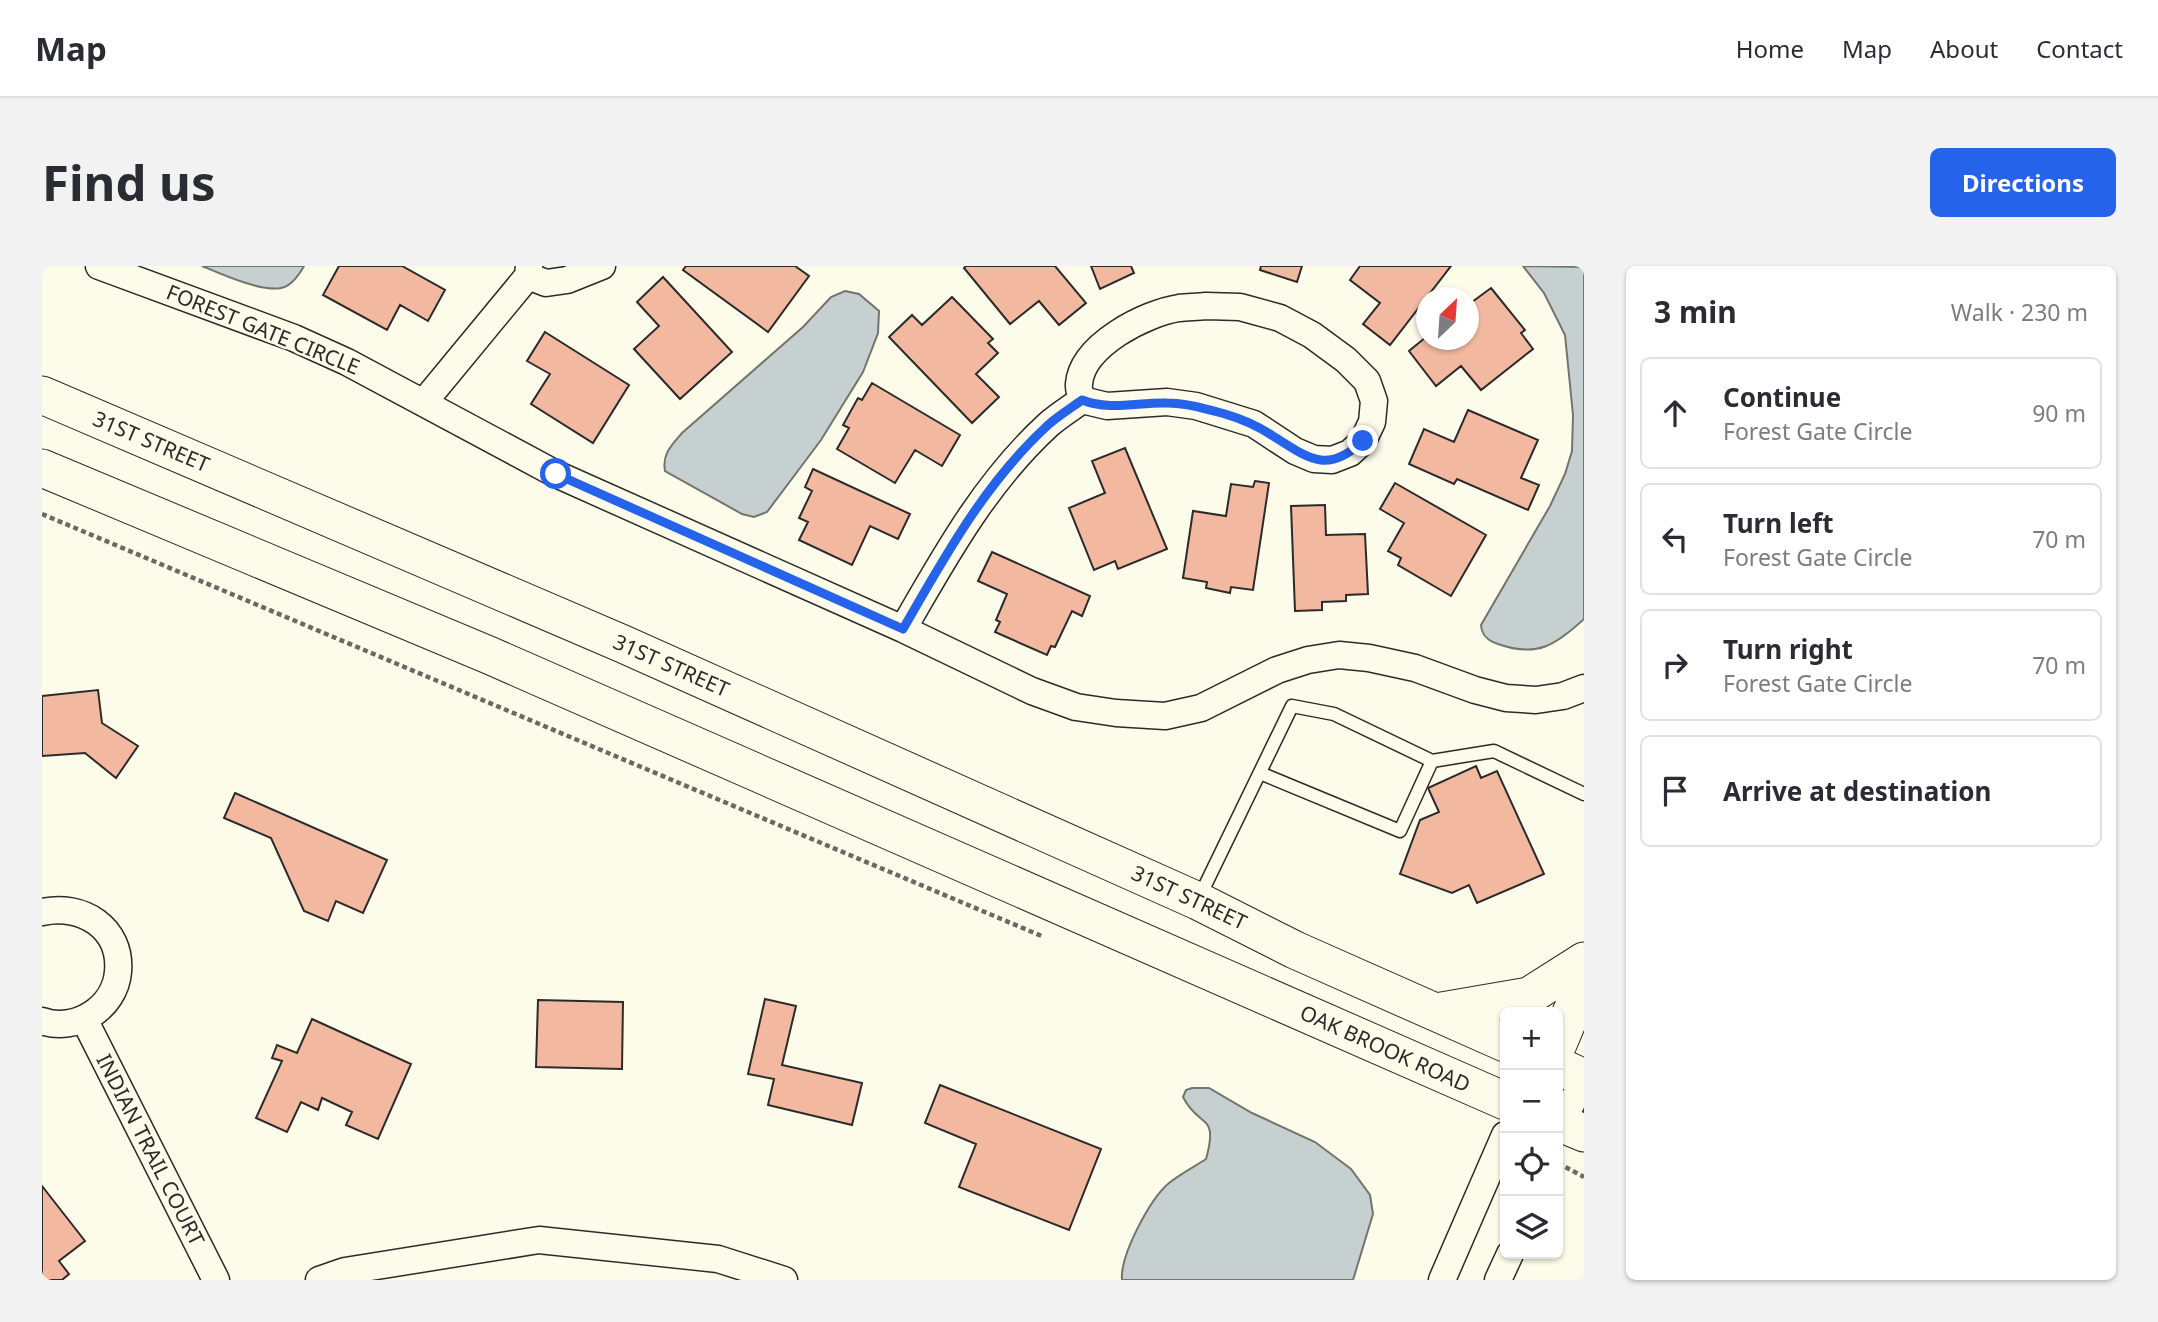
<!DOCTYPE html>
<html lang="en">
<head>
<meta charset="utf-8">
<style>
	body { margin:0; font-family:"Noto Sans",sans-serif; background:#f2f2f3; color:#2b2b33 }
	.controls { position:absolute; right:21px; bottom:21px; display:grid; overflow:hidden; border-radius:10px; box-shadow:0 2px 5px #0004 }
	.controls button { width:63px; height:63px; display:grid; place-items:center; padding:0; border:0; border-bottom:2px solid #e1e1e2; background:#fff; color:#2b2b33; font:35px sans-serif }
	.compass { position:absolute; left:1374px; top:21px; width:63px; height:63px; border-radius:50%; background:#fff; box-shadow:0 2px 5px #0004; rotate:25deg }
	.stop { position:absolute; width:21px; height:21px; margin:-16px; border:5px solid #2563eb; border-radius:50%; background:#fff }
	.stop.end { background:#2563eb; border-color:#fff; box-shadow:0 2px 7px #0008 }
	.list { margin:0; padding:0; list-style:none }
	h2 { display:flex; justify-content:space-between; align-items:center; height:91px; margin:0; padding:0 28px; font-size:30px }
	h2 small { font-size:23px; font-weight:400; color:#7c7c81 }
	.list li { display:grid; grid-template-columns:46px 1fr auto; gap:21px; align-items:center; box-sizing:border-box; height:112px; margin:0 14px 14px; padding:0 14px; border:2px solid #e1e1e2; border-radius:10px }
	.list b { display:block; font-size:26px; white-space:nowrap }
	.list p { margin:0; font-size:23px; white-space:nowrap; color:#7c7c81 }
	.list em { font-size:23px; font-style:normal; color:#7c7c81 }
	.icon { flex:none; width:38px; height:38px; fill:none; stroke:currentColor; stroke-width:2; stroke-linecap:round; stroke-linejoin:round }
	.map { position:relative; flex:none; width:1542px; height:1014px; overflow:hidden; border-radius:10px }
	header { display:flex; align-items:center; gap:42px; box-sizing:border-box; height:98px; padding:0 35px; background:#fff; border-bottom:2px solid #e1e1e2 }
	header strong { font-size:33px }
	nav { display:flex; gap:38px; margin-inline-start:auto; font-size:24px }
	.intro { display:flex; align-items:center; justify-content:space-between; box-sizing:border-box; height:168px; padding:0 42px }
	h1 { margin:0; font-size:49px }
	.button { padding:18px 32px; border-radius:10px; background:#2563eb; color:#fff; font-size:24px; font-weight:700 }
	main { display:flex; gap:42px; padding:0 42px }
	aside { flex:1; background:#fff; border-radius:10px; box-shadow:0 2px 5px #0004 }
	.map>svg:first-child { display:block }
</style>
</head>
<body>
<header>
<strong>Map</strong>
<nav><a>Home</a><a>Map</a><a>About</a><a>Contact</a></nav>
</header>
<div class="intro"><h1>Find us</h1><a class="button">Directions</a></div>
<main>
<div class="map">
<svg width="1542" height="1014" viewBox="0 0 1542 1014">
	<rect width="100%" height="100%" fill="#fdfbea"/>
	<!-- water -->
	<path fill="#c7d0d0" stroke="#74746e" stroke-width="2" d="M160 0H262C257 9 250 20 239 22 219 26 179 8 160 0Z
		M1481 0 1542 1V353C1514 379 1495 392 1456 378 1446 375 1440 370 1439 359L1508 240 1523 208 1530 185 1531 149 1523 69 1502 27Z
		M803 25 817 28 837 45 836 67 821 106 779 174 725 246 712 251 700 248 623 205C620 188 629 180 640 167L761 61 789 31Z
		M1150 822H1167L1210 847 1273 876 1309 903 1328 929 1331 948 1311 1014H1080C1078 989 1108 933 1127 917 1138 908 1152 901 1164 893 1177 846 1157 863 1141 831L1144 824Z"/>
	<!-- building -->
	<path fill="#f2b8a0" stroke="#2b2b2b" stroke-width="2" d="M297 0H360L403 24 386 55 358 39 345 64 281 29Z
		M644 0H753L767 10 726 66 641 4Z
		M924 0H1013L1044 37 1017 59 997 35 968 58 922 2Z
		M1049 0H1089L1092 7 1058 23Z
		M1219 0H1260L1255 16 1218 4Z
		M1318 0H1409L1348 79 1321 58 1338 37 1308 14Z
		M621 11 690 86 638 133 592 83 617 60 595 36Z
		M1449 22 1483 64 1479 67 1491 83 1439 124 1419 100 1394 120 1367 85 1384 71V74H1426V39Z
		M910 31 951 73 946 77 956 87 934 108 957 131 930 157 847 71 870 49 880 59Z
		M503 66 587 119 551 177 489 138 508 108 485 95Z
		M830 117 918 169 900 200 873 184 853 217 795 183 807 162 801 159 816 132 820 134Z
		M1426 144 1496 174 1479 212 1497 219 1486 244 1415 213 1412 218 1367 198 1382 163 1412 176Z
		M1083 182 1125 283 1076 303 1073 295 1052 304 1027 242 1063 227 1050 195Z
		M771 203 868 248 856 273 828 260 810 299 757 274 766 256 757 252 770 225 763 221Z
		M1213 215 1227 217 1211 324 1189 321 1188 327 1164 322 1165 316 1141 312 1151 245 1184 250 1189 218 1211 221Z
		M1353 217 1444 269 1409 330 1356 299 1359 292 1346 285 1362 257 1338 243Z
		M1283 239 1284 269 1323 268 1326 328 1304 329V335L1280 336V344L1253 345 1249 240Z
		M950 286 1048 330 1040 350 1030 345 1013 381 1009 380 1005 389 953 366 958 356 954 354 965 328 936 315Z
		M56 424 60 457 96 480 74 512 43 487 0 490V430Z
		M1434 500 1439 512 1455 505 1502 608 1435 637 1427 619 1410 627 1358 608 1378 554 1397 546 1386 522Z
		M193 527 345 594 321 647 294 635 286 655 262 645 229 572 182 552Z
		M723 733 754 740 740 799 820 817 810 859 726 839 732 813 706 808Z
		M496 734 581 736 580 803 494 801Z
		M270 753 369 798 336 873 304 859 310 846 280 832 276 844 259 836 245 866 214 852 240 795 230 792 235 779 255 787Z
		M898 819 1059 883 1027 964 917 921 934 878 883 857Z
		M0 920 43 975 17 995 27 1008 20 1014H0Z"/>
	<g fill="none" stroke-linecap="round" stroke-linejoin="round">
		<!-- lane casing -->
		<g stroke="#2b2b2b" stroke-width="15">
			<path id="lane" d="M1218 507 1358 565 1390 495
				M1157 632 1250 440 1292 448 1390 495 1452 485 1542 528"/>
		</g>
		<!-- street casing -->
		<g stroke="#2b2b2b" stroke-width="29">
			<path id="street" d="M57 0 252 72 305 96 514 208 861 363 990 425 1034 441 1074 447 1123 450 1159 442 1235 404 1266 394 1297 389 1327 392 1373 402 1433 424 1464 432 1494 434 1521 430 1542 422
				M486 10 504 17 525 14 560 0
				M1164 40 1198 41 1238 52 1270 69 1304 94 1325 115 1332 135 1330 156 1321 175 1308 187 1290 194 1272 193 1253 185 1212 158 1154 140 1125 136 1065 140 1040 134C1039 129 1036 123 1037 118 1040 79 1104 47 1137 42 1146 41 1155 41 1164 40Z
				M382 136 486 10 487 0
				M861 363C903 290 943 217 1006 159 1016 150 1029 142 1040 134
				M0 646C40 637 80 662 76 706 73 742 33 767 0 755
				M42 753 174 1014
				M1516 864 1542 813
				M277 1014 303 1005 497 974 676 993 742 1014
				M1400 1014 1463 869
				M1456 1014 1468 988"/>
		</g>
		<!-- secondary casing -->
		<g stroke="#2b2b2b" stroke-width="39">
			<path id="secondary" d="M0 129 581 378 1156 635 1253 684 1463 777
				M0 202 449 390 1463 835
				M1394 746 1487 730 1542 695
				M1516 778 1542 716
				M1516 800 1542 812
				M1516 856 1542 867"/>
		</g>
		<!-- path -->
		<path stroke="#6a6964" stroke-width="4.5" stroke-dasharray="5 3.5" stroke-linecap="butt" d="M0 248 1002 671
			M1516 897 1542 911"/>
		<!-- lane -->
		<use href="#lane" stroke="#fdfbea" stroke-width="12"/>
		<!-- street -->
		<use href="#street" stroke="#fdfbea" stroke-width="26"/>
		<!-- secondary -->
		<use href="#secondary" stroke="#fdfbea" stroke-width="37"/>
	</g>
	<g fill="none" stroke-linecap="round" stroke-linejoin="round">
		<!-- route -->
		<path stroke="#2563eb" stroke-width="9" d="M514 208 861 363C903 290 943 217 1006 159 1016 150 1029 142 1040 134 1068 145 1096 136 1125 137 1144 137 1164 143 1183 148 1200 153 1216 160 1231 170 1266 192 1285 209 1321 175"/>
	</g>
	<g text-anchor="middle" stroke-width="5" stroke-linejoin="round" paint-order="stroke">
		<!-- street labels -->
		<g font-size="21" fill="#2b2b2b" stroke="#fdfbea">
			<text transform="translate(221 64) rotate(22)" y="7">FOREST GATE CIRCLE</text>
			<text transform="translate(109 176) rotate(23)" y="7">31ST STREET</text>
			<text transform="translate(629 400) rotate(24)" y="7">31ST STREET</text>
			<text transform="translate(1147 632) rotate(25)" y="7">31ST STREET</text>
			<text transform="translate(1343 783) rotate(24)" y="7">OAK BROOK ROAD</text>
			<text transform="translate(108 884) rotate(63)" y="7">INDIAN TRAIL COURT</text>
		</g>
	</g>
</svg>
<div class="controls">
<button>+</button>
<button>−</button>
<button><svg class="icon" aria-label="locate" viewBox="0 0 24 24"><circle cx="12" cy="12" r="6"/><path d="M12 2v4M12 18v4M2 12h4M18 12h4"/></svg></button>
<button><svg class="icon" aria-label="layers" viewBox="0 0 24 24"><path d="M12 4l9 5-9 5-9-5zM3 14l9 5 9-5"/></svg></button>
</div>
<svg class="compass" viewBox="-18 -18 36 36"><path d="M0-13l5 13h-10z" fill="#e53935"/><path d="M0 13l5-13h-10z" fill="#7c7c81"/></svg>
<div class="stop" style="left:514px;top:208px"></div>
<div class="stop end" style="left:1321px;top:175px"></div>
</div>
<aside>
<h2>3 min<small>Walk · 230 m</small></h2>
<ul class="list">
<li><svg class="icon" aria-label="ahead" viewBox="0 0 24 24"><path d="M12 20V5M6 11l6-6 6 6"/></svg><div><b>Continue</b><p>Forest Gate Circle</p></div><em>90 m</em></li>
<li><svg class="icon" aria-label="left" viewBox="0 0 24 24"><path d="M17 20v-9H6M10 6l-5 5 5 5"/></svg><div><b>Turn left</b><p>Forest Gate Circle</p></div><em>70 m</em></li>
<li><svg class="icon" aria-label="right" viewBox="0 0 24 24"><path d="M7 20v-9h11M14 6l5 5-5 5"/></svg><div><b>Turn right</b><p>Forest Gate Circle</p></div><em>70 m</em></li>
<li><svg class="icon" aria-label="arrive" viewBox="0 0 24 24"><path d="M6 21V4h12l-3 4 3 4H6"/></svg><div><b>Arrive at destination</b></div></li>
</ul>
</aside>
</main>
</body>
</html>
